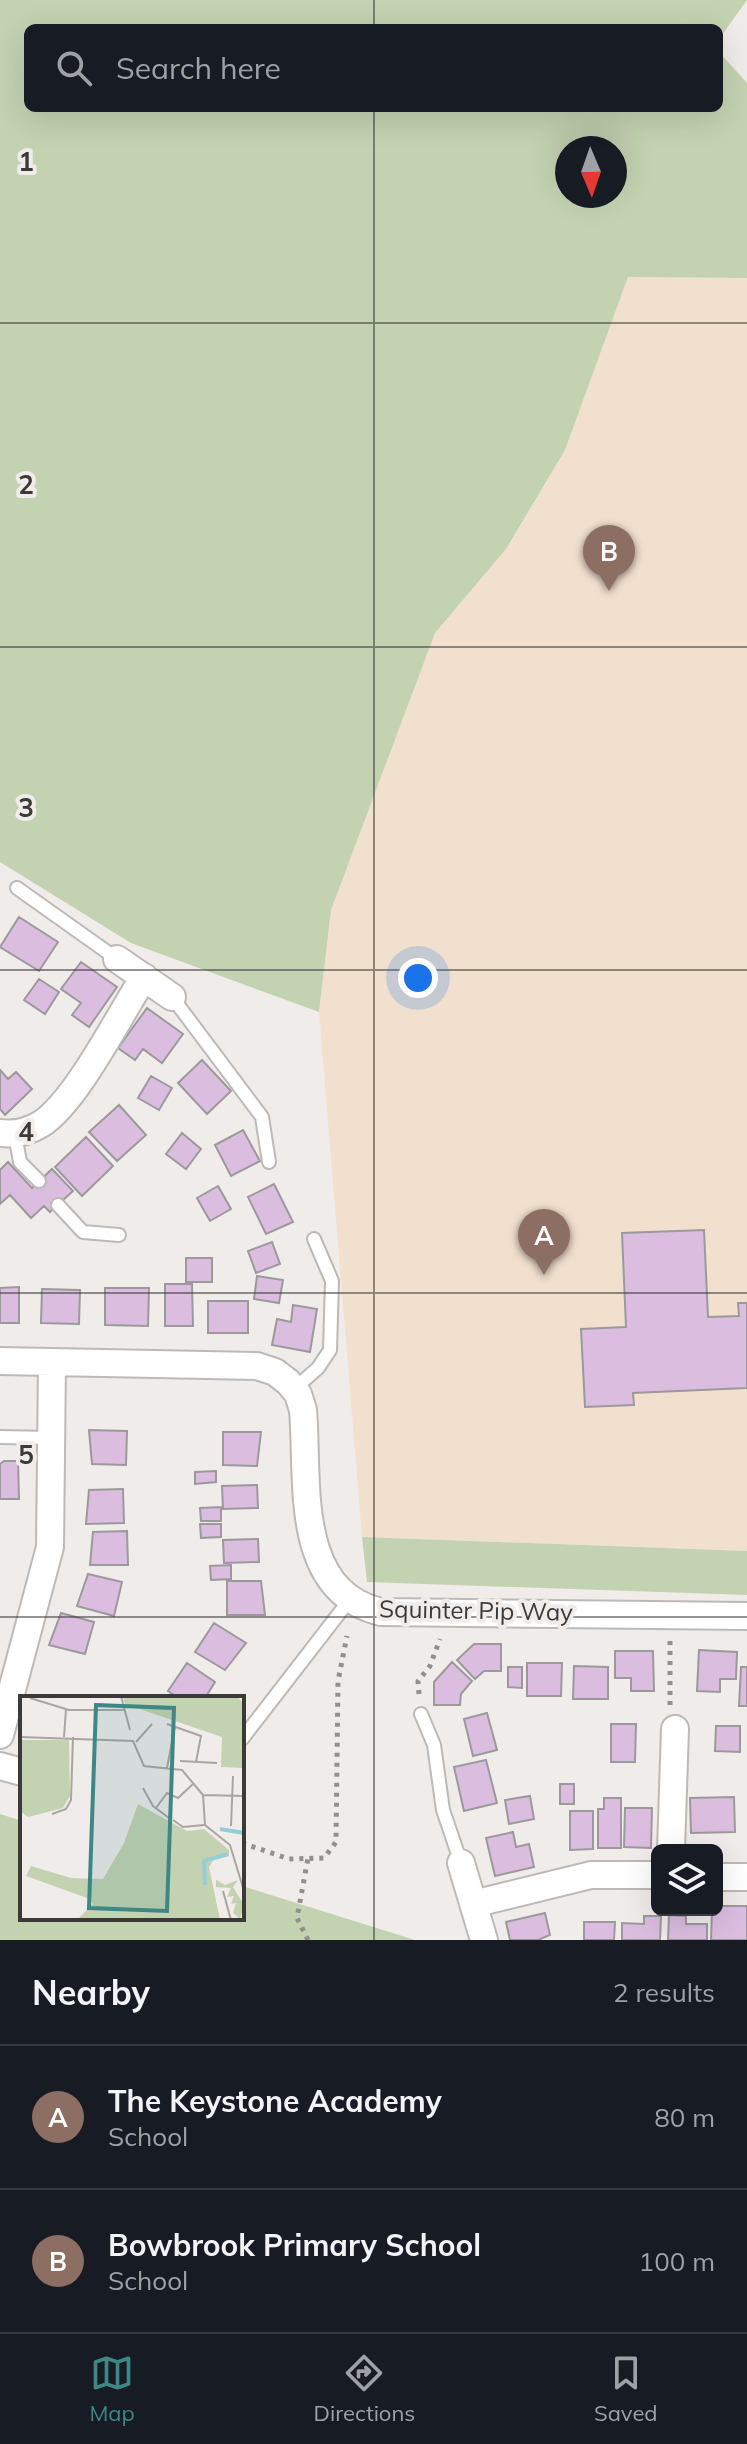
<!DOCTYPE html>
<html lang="en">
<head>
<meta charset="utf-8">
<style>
	body { margin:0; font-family:Mulish,sans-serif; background:#20242c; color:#f1f3f6 }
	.controls { position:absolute; right:24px; bottom:24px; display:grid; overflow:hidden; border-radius:12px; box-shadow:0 8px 32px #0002 }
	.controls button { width:72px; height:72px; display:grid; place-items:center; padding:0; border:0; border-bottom:2px solid #363941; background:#171b24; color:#f1f3f6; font:40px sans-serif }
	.compass { position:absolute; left:555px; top:136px; width:72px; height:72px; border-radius:50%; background:#171b24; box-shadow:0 8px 32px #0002; rotate:178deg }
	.you { position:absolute; left:418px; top:978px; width:28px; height:28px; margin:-20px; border:6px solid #fff; border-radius:50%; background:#1a73e8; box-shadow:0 0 0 12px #1a73e833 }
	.badge { display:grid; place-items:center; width:52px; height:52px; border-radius:50%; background:#3e8785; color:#fff; font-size:26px; font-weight:700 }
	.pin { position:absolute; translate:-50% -66px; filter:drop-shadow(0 2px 4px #0008) }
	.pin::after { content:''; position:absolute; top:42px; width:28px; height:24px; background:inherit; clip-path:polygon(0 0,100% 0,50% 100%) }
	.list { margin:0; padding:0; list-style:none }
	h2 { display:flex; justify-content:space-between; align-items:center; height:104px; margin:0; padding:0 32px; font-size:34px }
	h2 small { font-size:26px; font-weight:400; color:#9ea1a6 }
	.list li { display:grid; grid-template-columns:52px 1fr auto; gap:24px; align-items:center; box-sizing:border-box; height:144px; padding:0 32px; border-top:2px solid #363941 }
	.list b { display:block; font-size:30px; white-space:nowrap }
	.list p { margin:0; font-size:26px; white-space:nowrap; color:#9ea1a6 }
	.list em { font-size:26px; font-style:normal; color:#9ea1a6 }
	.icon { flex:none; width:44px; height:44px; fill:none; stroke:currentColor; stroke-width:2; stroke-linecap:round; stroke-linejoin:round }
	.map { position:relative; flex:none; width:747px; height:1940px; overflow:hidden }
	.search { position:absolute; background:#171b24; box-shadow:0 8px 32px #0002; left:24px; right:24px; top:24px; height:88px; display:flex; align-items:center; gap:20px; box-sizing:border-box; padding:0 28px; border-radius:12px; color:#9ea1a6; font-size:30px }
	.sheet { height:392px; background:#171b24 }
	nav { display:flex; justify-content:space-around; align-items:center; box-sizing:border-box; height:112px; border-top:2px solid #363941; background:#171b24; font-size:22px; color:#9ea1a6 }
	nav a { display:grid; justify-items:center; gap:4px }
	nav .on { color:#3e8785 }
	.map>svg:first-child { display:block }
</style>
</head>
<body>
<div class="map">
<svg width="747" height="1940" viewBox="0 0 747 1940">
	<rect width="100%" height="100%" fill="#f0ecea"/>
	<!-- education -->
	<path fill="#f1e0ce" d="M628 277 747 278V1551L362 1537 319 1012 331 910 435 633 506 549 565 450Z"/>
	<!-- green -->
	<path fill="#c3d2b1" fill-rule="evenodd" d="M0 0H747L719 39V28H28V108H719V52L747 83V278L628 277 565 450 506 549 435 633 331 910 319 1012 131 943 0 862ZM567 148H615V196H567Z
		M362 1537 747 1551V1595L367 1582Z
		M0 1814 22 1821V1918H242V1886L415 1940H0Z"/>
	<!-- building -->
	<path fill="#dbbde0" stroke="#9c999c" stroke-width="2" d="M19 917 58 942 39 971 0 947Z
		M81 962 117 987 89 1027 72 1015 81 1003 61 989Z
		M39 979 59 992 45 1014 24 1000Z
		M147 1008 183 1034 162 1063 143 1049 135 1060 118 1048Z
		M202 1060 231 1091 207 1114 178 1083Z
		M0 1070 8 1079 16 1072 32 1089 5 1115 0 1109Z
		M151 1076 172 1088 159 1110 138 1098Z
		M119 1105 146 1135 117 1161 89 1132Z
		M243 1130 260 1161 231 1176 215 1145Z
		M182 1133 201 1149 186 1169 166 1154Z
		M86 1137 113 1166 82 1196 55 1167Z
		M8 1162 32 1188 52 1169 73 1191 50 1212 44 1206 31 1218 10 1195 0 1204V1170Z
		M274 1184 293 1222 266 1234 248 1197Z
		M218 1186 231 1209 210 1221 197 1198Z
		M704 1230 708 1317 739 1316 738 1303H747V1388L633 1393 634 1405 585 1407 581 1329 626 1327 622 1233Z
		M272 1242 280 1264 256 1273 248 1251Z
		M186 1258H212V1282H186Z
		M257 1276 283 1280 279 1303 254 1299Z
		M165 1284H192L193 1326H165Z
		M19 1287V1323H0V1288Z
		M105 1288H149L148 1326 105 1325Z
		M42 1289 80 1290 79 1324 41 1323Z
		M208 1301H248V1333H208Z
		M293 1305 317 1309 310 1352 272 1345 277 1319 291 1322Z
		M89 1430 127 1431 126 1465 92 1464Z
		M223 1432H261L257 1466 223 1465Z
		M4 1461H18L19 1499H0V1464Z
		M216 1471V1482L195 1484V1472Z
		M257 1485 258 1508 223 1509 222 1486Z
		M123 1489 124 1523 86 1524 89 1490Z
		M221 1507V1521H201L200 1508Z
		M200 1524H221V1537L201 1538Z
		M127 1531 128 1565H90L93 1532Z
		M258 1539 259 1562 224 1563 223 1540Z
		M231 1565V1579L211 1580 210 1566Z
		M88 1574 122 1582 114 1616 77 1606Z
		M227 1581H261L265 1615H227Z
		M61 1613 94 1622 85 1654 49 1645Z
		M214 1623 246 1643 225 1670 195 1652Z
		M474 1644H501V1671H484L475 1679 457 1660Z
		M699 1650 737 1652 736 1679H720V1692L697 1691Z
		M615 1651H653L654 1691H631V1678H615Z
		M452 1662 472 1681 461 1694 460 1705H434V1682Z
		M187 1663 215 1682 205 1698H178L168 1691Z
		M527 1663H562L561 1696H527Z
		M574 1666 608 1667V1699H573Z
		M508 1667H522V1688L508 1687Z
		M741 1667H747V1706H739Z
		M487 1713 497 1750 473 1756 464 1719Z
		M611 1724H636L635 1762H611Z
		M716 1726H740V1752L715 1751Z
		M486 1760 497 1803 464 1811 454 1767Z
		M560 1784H574V1804H560Z
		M530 1796 534 1819 509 1824 505 1800Z
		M734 1797 735 1832 691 1833 690 1798Z
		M604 1798H621V1848H598V1809H604Z
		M625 1808H652L651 1848 624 1847Z
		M570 1811H593V1849L570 1850Z
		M513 1832 516 1847 529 1844 534 1867 495 1876 486 1838Z
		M717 1906H747V1940H711L712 1910H717Z
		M545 1913 550 1935 538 1940H510L506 1922Z
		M669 1915 686 1916V1924H707V1940H668Z
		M644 1916H661L660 1940H622V1923L644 1924Z
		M584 1922H615L614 1940H584Z"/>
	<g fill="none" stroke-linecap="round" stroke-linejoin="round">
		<!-- service casing -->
		<g stroke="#bdb9b7" stroke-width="16">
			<path id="service" d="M17 888 117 959
				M172 997 262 1117 269 1162
				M15 1134 20 1162 39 1181
				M58 1205 83 1232 119 1235
				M294 1389 318 1368 330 1350 332 1281 314 1239
				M0 1437 51 1438
				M421 1714 434 1745 443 1810 461 1863
				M242 1739 351 1598"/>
		</g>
		<!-- minor casing -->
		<g stroke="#bdb9b7" stroke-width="30">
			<path id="minor" d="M117 959 172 997
				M0 1133C15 1135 28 1132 41 1124 76 1102 120 1014 144 977
				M0 1361 257 1366 275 1372 288 1382 298 1394 303 1410C309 1479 292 1591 381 1612L747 1616
				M0 1735 50 1547 52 1362
				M0 1766 22 1772
				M671 1850 675 1729
				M461 1863 484 1940
				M717 1877H747
				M473 1904 591 1875H657"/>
		</g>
		<!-- path -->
		<path stroke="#92908f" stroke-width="5" stroke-dasharray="4 6" stroke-linecap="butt" d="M419 1694 418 1681 430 1666 440 1639
			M670 1705V1639
			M242 1843 289 1859 324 1858 336 1842 338 1681 347 1636
			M308 1940 297 1918 308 1858"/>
		<!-- service -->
		<use href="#service" stroke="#fff" stroke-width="12"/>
		<!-- minor -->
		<use href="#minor" stroke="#fff" stroke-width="26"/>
	</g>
	<!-- grid -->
	<path fill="none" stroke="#3b3a39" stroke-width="2" stroke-opacity="0.55" d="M374 0V28M374 108V1940M0 323H747M0 647H747M0 970H747M0 1293H747M0 1617H747"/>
	<g text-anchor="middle" stroke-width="8" stroke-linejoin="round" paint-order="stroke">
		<!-- street labels -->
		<g font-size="24" fill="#3b3a39" stroke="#f0ecea">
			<text transform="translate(476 1611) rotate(1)" y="8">Squinter Pip Way</text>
		</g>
	</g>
	<!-- overview -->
	<g transform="translate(20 1696)">
		<rect width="224" height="224" fill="#f0ecea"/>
		<path d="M103 0H217L224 8V72L201 71 202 41 105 8ZM0 44H49L50 100 43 112 8 121 0 115ZM118 108 167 135 184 133 209 154V160L194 163 189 171 200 224H57L73 208 70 203 6 180 11 170 51 182 83 183 104 147ZM196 184 205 189 218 184 213 191 224 209 220 223 213 217 216 207 211 208 214 200 207 201 211 192 196 191Z" fill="#c3d2b1"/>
		<path fill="none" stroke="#96ced6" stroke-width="4" d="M200 133 224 137M185 189 184 165 208 158"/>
		<path fill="none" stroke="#a8a5a3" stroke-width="2" d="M101 0 110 34M10 2 49 14H105M147 28 181 40 176 66M0 41 113 45 124 70 162 74 183 99 185 129 210 149 224 195M44 41 46 13M116 46 132 28M160 65 197 67M147 72 155 30M123 92 133 110 149 122M183 99 224 100M136 112 147 97 158 102 173 88M32 118 46 113 51 104 53 41M153 124 163 131 184 129M211 130 213 80M203 195 211 224"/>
		<path fill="#3e8785" fill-opacity="0.15" stroke="#3e8785" stroke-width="4" d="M76 9 154 12 147 215 69 212Z"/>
		<rect width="224" height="224" fill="none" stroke="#3b3a39" stroke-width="4"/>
	</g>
	<g font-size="26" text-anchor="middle" font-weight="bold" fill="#3b3a39" stroke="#f0ecea" stroke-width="8" stroke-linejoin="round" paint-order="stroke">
		<text x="26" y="171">1</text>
		<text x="26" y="494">2</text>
		<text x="26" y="817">3</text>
		<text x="26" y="1141">4</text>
		<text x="26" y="1464">5</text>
	</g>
</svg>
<div class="controls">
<button><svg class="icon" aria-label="layers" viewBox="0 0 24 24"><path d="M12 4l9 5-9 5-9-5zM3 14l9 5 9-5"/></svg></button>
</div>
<svg class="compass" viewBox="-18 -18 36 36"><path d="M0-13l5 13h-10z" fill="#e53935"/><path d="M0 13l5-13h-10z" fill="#9ea1a6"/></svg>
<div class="you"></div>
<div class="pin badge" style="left:544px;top:1275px;background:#8d6e63">A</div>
<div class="pin badge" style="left:609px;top:591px;background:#8d6e63">B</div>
<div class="search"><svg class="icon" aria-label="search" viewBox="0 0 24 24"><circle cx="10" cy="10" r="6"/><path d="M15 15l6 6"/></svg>Search here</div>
</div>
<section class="sheet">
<h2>Nearby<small>2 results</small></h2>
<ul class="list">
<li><span class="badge" style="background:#8d6e63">A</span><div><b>The Keystone Academy</b><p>School</p></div><em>80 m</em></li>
<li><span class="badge" style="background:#8d6e63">B</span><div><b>Bowbrook Primary School</b><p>School</p></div><em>100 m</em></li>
</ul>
</section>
<nav>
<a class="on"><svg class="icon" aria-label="map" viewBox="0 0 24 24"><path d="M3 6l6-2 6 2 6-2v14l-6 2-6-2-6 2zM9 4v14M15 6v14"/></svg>Map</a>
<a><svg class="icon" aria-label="directions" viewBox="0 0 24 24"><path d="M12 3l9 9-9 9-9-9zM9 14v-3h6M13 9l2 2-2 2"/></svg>Directions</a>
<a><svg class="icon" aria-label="saved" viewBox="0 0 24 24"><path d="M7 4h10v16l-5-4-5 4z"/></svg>Saved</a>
</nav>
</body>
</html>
